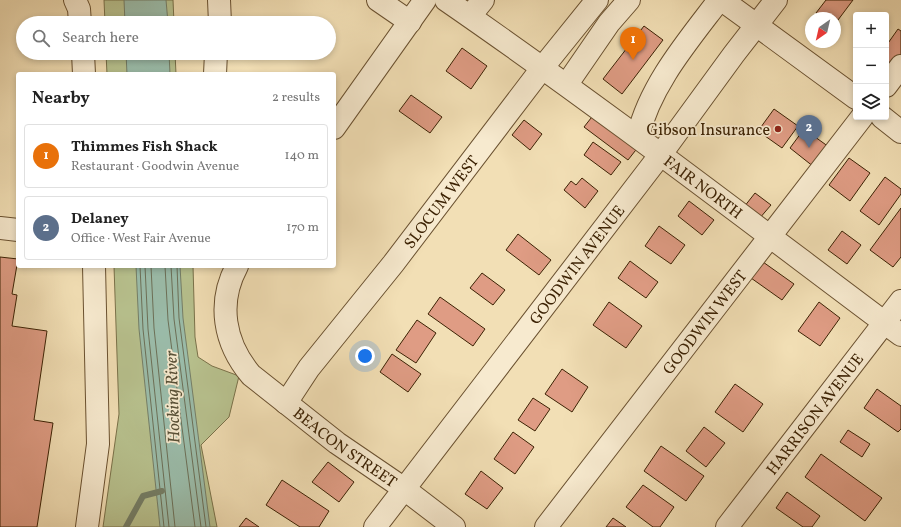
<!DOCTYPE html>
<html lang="en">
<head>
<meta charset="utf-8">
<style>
	body { margin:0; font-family:Vollkorn,serif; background:#f6f6f6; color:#222 }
	.controls { position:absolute; right:12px; top:12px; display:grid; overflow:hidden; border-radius:4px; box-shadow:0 2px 6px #0003 }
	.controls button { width:36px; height:36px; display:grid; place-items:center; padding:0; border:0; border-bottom:1px solid #e0e0e0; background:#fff; color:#222; font:20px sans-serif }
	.compass { position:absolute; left:805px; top:12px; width:36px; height:36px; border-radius:50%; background:#fff; box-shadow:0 2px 6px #0003; rotate:214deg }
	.you { position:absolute; left:365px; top:356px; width:14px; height:14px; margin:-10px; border:3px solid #fff; border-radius:50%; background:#1a73e8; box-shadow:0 0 0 6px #1a73e833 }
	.badge { display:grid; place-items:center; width:26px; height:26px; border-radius:50%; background:#8f2418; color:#fff; font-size:13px; font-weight:700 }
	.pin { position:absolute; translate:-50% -33px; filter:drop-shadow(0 1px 2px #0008) }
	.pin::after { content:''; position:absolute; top:21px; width:14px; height:12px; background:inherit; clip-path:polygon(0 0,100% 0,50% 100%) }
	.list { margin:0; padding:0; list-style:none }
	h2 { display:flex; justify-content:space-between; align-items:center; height:52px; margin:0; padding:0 16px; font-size:17px }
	h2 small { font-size:13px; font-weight:400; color:#767676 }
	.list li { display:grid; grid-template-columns:26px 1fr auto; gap:12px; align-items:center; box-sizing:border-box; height:64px; margin:0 8px 8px; padding:0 8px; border:1px solid #e0e0e0; border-radius:4px }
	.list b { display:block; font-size:15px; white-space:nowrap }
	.list p { margin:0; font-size:13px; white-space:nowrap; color:#767676 }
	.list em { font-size:13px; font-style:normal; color:#767676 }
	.icon { flex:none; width:22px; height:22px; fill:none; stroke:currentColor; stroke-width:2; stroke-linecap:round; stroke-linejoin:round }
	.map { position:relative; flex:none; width:901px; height:527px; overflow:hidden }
	.search { position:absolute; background:#fff; box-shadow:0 2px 6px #0003; left:16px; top:16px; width:320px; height:44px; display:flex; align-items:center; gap:10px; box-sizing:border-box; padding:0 14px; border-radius:22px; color:#767676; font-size:15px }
	.panel { position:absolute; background:#fff; box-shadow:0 2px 6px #0003; left:16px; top:72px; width:320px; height:196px; border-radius:4px }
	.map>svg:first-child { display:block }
</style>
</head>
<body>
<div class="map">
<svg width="901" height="527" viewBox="0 0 901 527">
	<rect width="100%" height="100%" fill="#f2dfb5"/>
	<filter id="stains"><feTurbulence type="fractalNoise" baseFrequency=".005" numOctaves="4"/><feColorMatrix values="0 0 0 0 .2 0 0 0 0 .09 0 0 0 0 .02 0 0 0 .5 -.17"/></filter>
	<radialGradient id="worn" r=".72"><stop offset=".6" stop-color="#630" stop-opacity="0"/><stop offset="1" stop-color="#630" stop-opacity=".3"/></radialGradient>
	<!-- green -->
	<path fill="#b8c28f" stroke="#7a724a" d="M104 0H173L174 23H105Z
		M106 53H175L176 74H107Z
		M114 266H193L195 337 198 357 212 366 239 376 229 417 201 445 217 527H103L119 414Z"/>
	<!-- water -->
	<path fill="#9bbdab" stroke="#757f68" d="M124 0H166L168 23H125Z
		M126 53H169L170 74H127Z
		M136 266H180L183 318 210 527H160L139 329Z"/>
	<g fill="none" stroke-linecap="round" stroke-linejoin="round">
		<!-- shore -->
		<path stroke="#6c7058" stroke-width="1" d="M140 266 143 329 164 527
			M145 266 148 329 169 527
			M151 266 154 328 175 527
			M165 266 168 320 195 527
			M171 266 174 319 201 527
			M177 266 179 318 206 527"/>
		<!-- stream -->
		<path stroke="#757f68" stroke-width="6" d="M126 527 143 496 162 491"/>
	</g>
	<!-- building -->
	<path fill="#df9c84" stroke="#3c2204" d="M826 0H853L835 24V18H824L816 13Z
		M644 26 663 40 622 94 603 79Z
		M898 29 901 31V63L895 71 886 64V46Z
		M462 48 487 66 471 89 446 71Z
		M411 95 442 117 430 133 399 111Z
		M774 109 798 126 782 148 758 131Z
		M595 113 639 146 628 160 584 127Z
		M524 120 542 134 530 150 512 135Z
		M804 129 829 147 814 167 790 148Z
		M593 142 621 162 611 175 584 155Z
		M849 158 870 173 850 201 829 185Z
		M885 177 901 189V194L879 225 860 211Z
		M582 178 598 191 585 208 564 190 571 181 576 185Z
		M755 193 771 205 759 219 744 207Z
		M689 201 714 220 702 235 678 216Z
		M901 208V257L893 267 870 250Z
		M659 226 685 245 671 264 645 246Z
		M842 231 861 245 847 264 828 250Z
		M518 234 551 260 539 275 506 250Z
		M0 257 18 259 12 294 17 295 12 326 47 331 34 420 53 423 37 527H0Z
		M630 261 658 282 646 298 618 278Z
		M763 262 794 284 782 300 751 278Z
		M482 273 505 290 493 305 470 288Z
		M440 297 485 329 473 346 428 314Z
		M609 302 642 326 626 348 593 325Z
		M819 302 840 318 820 346 798 331Z
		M417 320 436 333 416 363 396 350Z
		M392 354 421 374 408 392 380 372Z
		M562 369 588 387 572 412 545 394Z
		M735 384 763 404 743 432 715 412Z
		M877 389 901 406V429L898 432 864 408Z
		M533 398 550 409 535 431 518 420Z
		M704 427 725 443 706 467 686 451Z
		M848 430 870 444 862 457 840 442Z
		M513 432 534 447 515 474 494 459Z
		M661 446 704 476 686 501 644 471Z
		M821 454 882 498 865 521 805 477Z
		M328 462 354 482 339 502 312 482Z
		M481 471 503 488 487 509 465 494Z
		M282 480 329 511 319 527H300L266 505Z
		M643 485 674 507 660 527H653L626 507Z
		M787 492 820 516 812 527H803L776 508Z
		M246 518 259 527H239Z
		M613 518 626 527H606Z"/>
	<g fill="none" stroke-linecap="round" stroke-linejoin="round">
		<!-- minor casing -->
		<g stroke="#6a5130" stroke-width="24">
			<g id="minor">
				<path d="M75 0 79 9 80 23"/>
				<path d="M219 0 220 23"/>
				<path d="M378 0 410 22"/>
				<path id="s1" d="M446 0C601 107 750 222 901 335"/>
				<path d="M722 0 856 98"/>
				<path d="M470 16 483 0"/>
				<path d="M83 53 84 74"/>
				<path d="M215 74 216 53"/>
				<path d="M567 84 609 23 629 0"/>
				<path d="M886 86 901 66"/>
				<path d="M882 117 901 132"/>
				<path d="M334 128 425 0"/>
				<path d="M638 136C650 85 688 41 719 0"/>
				<path d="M0 228 18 230"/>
				<path id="s2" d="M237 266C217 303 224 343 251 375L337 443 403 488 454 527"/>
				<path id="s3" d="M286 403 309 368 393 264 543 67 597 0"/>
				<path d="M87 527 98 444 94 266"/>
				<path id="s4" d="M375 527 661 154 734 54 776 0"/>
				<path id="s5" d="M546 527 862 117"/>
				<path id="s6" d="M727 527 901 301"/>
			</g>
		</g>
		<!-- minor -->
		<use href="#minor" stroke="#f7eacf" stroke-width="22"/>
	</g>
	<!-- markers -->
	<circle fill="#8f2418" stroke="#f7eacf" stroke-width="1.5" cx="778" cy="129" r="4"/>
	<g text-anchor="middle" stroke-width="3.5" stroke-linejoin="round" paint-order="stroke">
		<!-- poi labels -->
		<g font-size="16" fill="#3c2204" stroke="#f7eacf" text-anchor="end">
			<text x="770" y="135">Gibson Insurance</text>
		</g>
		<!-- street labels -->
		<g font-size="16" fill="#3c2204" stroke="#f7eacf">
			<text dy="6" stroke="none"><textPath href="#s1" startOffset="318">FAIR NORTH</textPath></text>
			<text dy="6" stroke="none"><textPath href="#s3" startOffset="254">SLOCUM WEST</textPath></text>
			<text dy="6" stroke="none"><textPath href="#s4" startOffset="331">GOODWIN AVENUE</textPath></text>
			<text dy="6" stroke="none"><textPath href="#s5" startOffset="259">GOODWIN WEST</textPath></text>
			<text dy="6" stroke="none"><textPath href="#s6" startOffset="143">HARRISON AVENUE</textPath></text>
			<text dy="6" stroke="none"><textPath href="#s2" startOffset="236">BEACON STREET</textPath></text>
		</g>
		<!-- water labels -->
		<g font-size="17" font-style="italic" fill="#585036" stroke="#f7eacf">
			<text transform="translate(172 397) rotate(-92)" y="6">Hocking River</text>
		</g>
	</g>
	<rect width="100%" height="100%" filter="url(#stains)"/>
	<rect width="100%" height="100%" fill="url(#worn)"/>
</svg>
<div class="controls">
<button>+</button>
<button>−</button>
<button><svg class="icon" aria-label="layers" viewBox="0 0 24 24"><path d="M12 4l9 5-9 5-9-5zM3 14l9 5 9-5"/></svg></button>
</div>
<svg class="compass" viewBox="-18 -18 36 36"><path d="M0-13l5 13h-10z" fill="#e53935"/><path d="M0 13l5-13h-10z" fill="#767676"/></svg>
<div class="you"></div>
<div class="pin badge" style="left:633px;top:60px;background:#e8710a">1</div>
<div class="pin badge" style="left:809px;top:148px;background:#5c6f8a">2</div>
<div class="search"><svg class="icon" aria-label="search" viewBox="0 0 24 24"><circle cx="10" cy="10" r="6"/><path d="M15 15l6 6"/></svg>Search here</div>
<section class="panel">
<h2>Nearby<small>2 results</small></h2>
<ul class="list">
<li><span class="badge" style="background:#e8710a">1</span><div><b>Thimmes Fish Shack</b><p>Restaurant · Goodwin Avenue</p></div><em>140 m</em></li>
<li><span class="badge" style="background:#5c6f8a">2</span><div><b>Delaney</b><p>Office · West Fair Avenue</p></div><em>170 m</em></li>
</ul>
</section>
</div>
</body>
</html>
